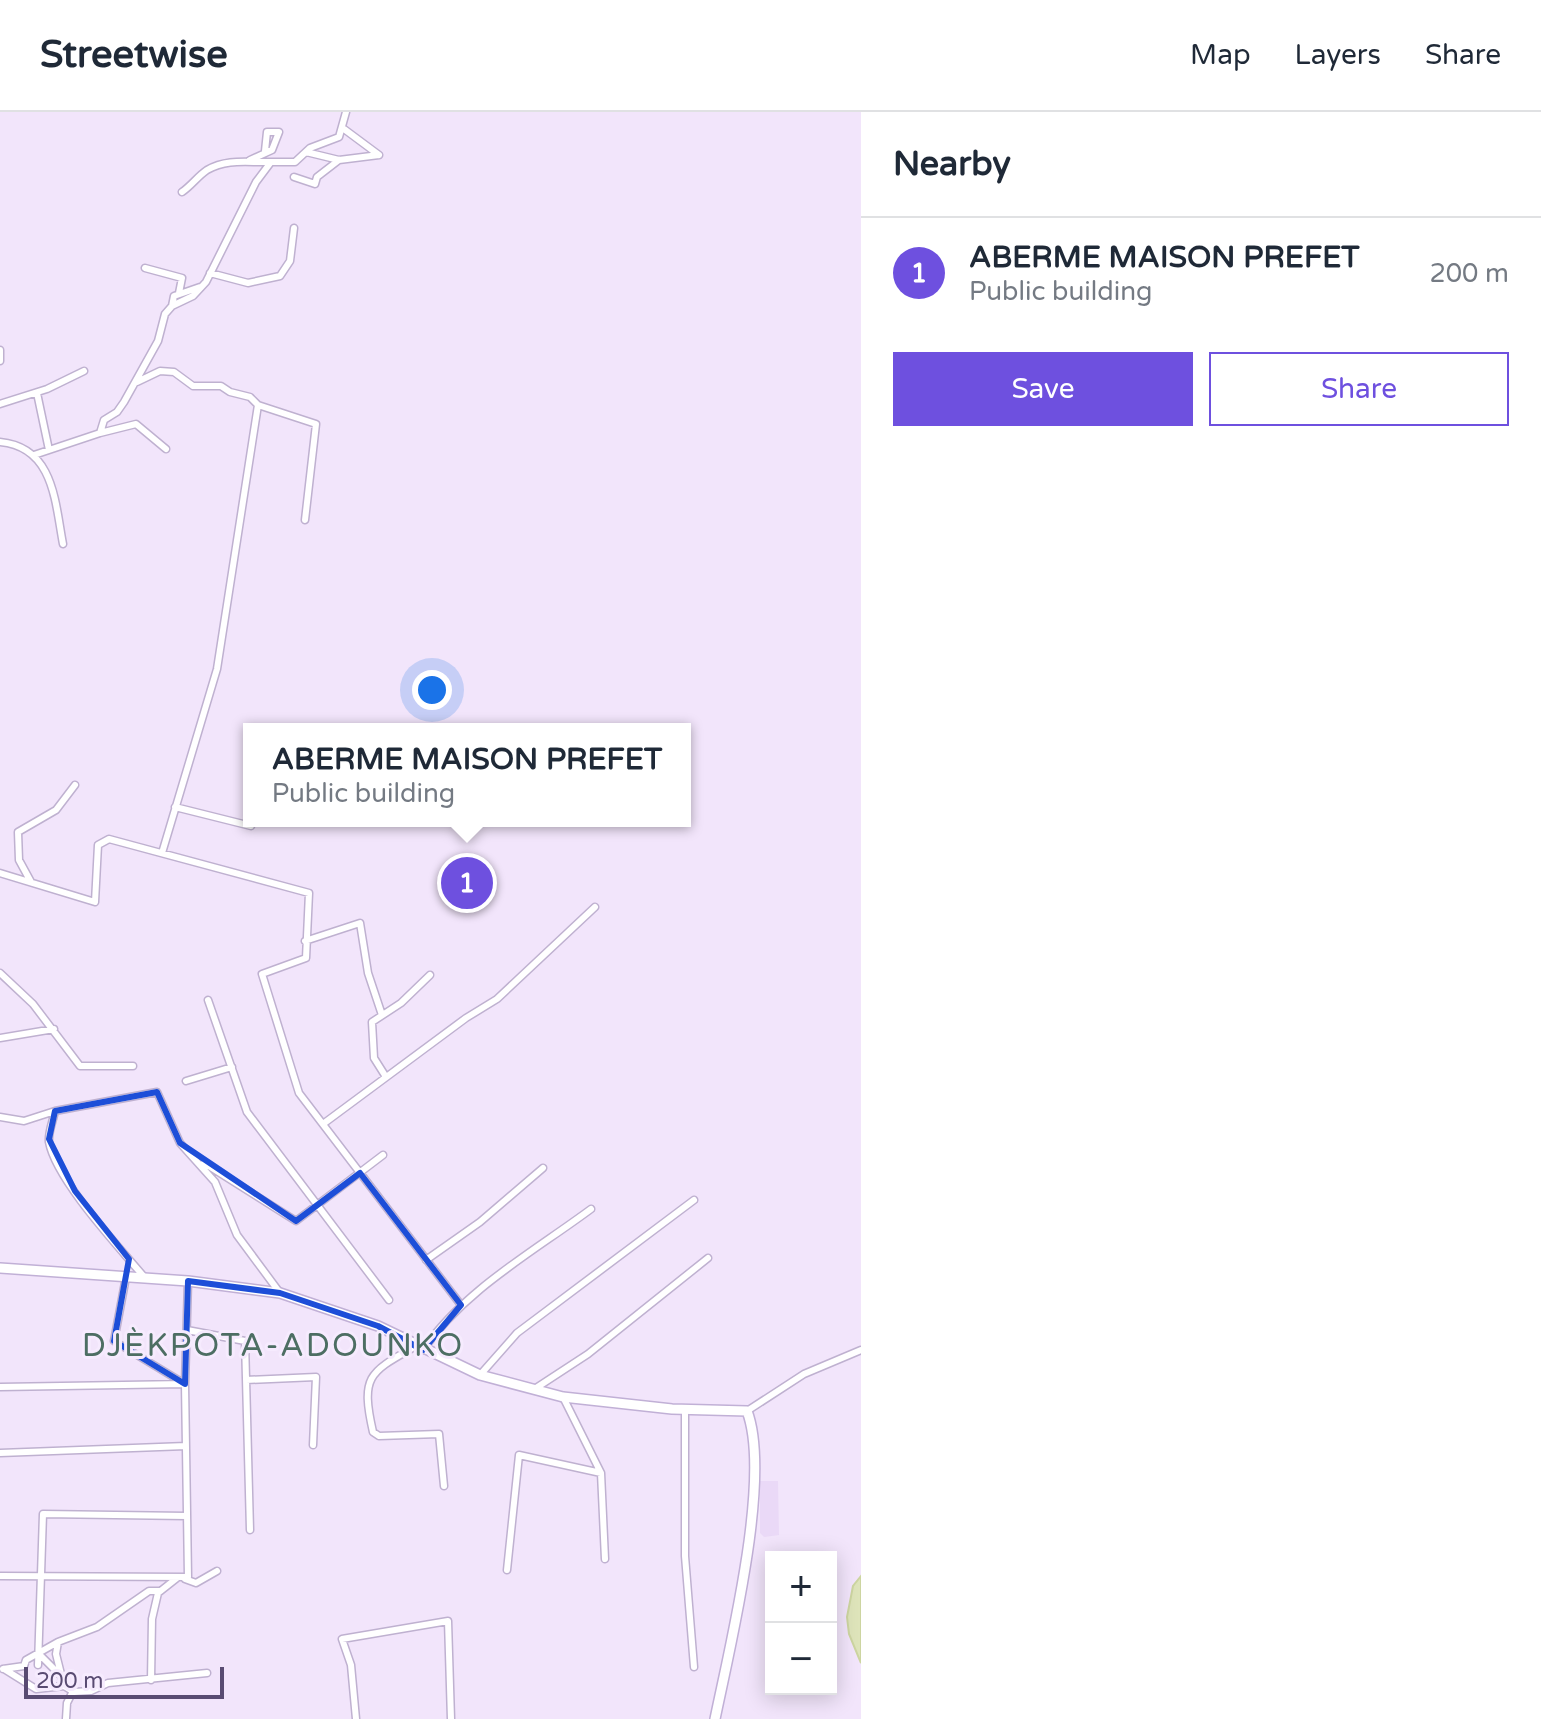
<!DOCTYPE html>
<html lang="en">
<head>
<meta charset="utf-8">
<style>
	body { margin:0; font-family:"Varela Round",sans-serif; background:#f2f2f3; color:#1f2937 }
	.controls { position:absolute; right:24px; bottom:24px; display:grid; overflow:hidden; border-radius:0px; box-shadow:0 4px 20px #0003 }
	.controls button { width:72px; height:72px; display:grid; place-items:center; padding:0; border:0; border-bottom:2px solid #e0e1e3; background:#fff; color:#1f2937; font:40px sans-serif }
	.scale { position:absolute; left:24px; bottom:20px; width:200px; box-sizing:border-box; padding-left:8px; border:4px solid #594b72; border-top:0; font-size:22px; line-height:28px; white-space:nowrap; color:#594b72; -webkit-text-stroke:6px #f6ebfe; paint-order:stroke }
	.you { position:absolute; left:432px; top:578px; width:28px; height:28px; margin:-20px; border:6px solid #fff; border-radius:50%; background:#1a73e8; box-shadow:0 0 0 12px #1a73e833 }
	.badge { display:grid; place-items:center; width:52px; height:52px; border-radius:50%; background:#6e50df; color:#fff; font-size:26px; font-weight:700 }
	.pin { position:absolute; translate:-50% -50%; border:4px solid #fff; box-shadow:0 2px 8px #0006 }
	.popup { position:absolute; left:243px; top:611px; width:448px; height:104px; box-sizing:border-box; display:grid; place-content:center; border-radius:0px; background:#fff; filter:drop-shadow(0 2px 6px #0005); font-size:26px; white-space:nowrap; color:#747a83 }
	.popup b { font-size:30px; color:#1f2937 }
	.popup::after { content:''; position:absolute; left:50%; top:100%; margin-left:-16px; border:16px solid transparent; border-top-color:#fff }
	.list { margin:0; padding:0; list-style:none }
	h2 { display:flex; justify-content:space-between; align-items:center; height:104px; margin:0; padding:0 32px; font-size:34px }
	h2 small { font-size:26px; font-weight:400; color:#747a83 }
	.list li { display:grid; grid-template-columns:52px 1fr auto; gap:24px; align-items:center; box-sizing:border-box; height:112px; padding:0 32px; border-top:2px solid #e0e1e3 }
	.list b { display:block; font-size:30px; white-space:nowrap }
	.list p { margin:0; font-size:26px; white-space:nowrap; color:#747a83 }
	.list em { font-size:26px; font-style:normal; color:#747a83 }
	.actions { display:flex; gap:16px; padding:24px 32px }
	.actions a { flex:1; padding:18px 0; border:2px solid #6e50df; border-radius:0px; text-align:center; font-size:28px; color:#6e50df }
	.actions .main { background:#6e50df; color:#fff }
	.map { position:relative; flex:none; width:861px; height:1607px; overflow:hidden }
	header { display:flex; align-items:center; gap:48px; box-sizing:border-box; height:112px; padding:0 40px; background:#fff; border-bottom:2px solid #e0e1e3 }
	header strong { font-size:38px }
	nav { display:flex; gap:44px; margin-inline-start:auto; font-size:28px }
	main { display:flex }
	aside { flex:1; background:#fff }
	.map>svg:first-child { display:block }
</style>
</head>
<body>
<header>
<strong>Streetwise</strong>
<nav><a>Map</a><a>Layers</a><a>Share</a></nav>
</header>
<main>
<div class="map">
<svg width="861" height="1607" viewBox="0 0 861 1607">
	<rect width="100%" height="100%" fill="#f2e5fb"/>
	<!-- residential -->
	<path fill="#ead9f7" d="M760 1369H778L779 1423 764 1425 760 1421Z"/>
	<!-- water -->
	<path fill="#dee4ba" stroke="#cdd5a1" stroke-width="2" d="M861 1464V1551L849 1522 847 1505 853 1474Z"/>
	<g fill="none" stroke-linecap="round" stroke-linejoin="round">
		<!-- street casing -->
		<g stroke="#bfb1d0" stroke-width="9">
			<path id="street" d="M344 17 379 43
				M306 40 339 48 379 43
				M250 48 272 38 279 20H267L265 39
				M294 65 315 72 317 65 339 48
				M182 80C191 74 198 64 207 58 228 46 249 51 271 50
				M145 156 182 166 179 181
				M210 161 248 171 280 164 290 149 294 116
				M172 194 174 184 200 175
				M0 238V249
				M137 270 160 259 174 260 193 274H221L230 280 250 285 258 293 316 312 305 408
				M37 281 49 338
				M0 292 47 277 84 259
				M100 321 136 312 166 337
				M0 330C54 335 55 390 63 432
				M34 343 100 321 104 308 117 300 124 290 158 229 165 202 172 194 193 184 206 170 256 70 271 50H295L310 36 339 25 346 0
				M175 695 251 714
				M162 741 217 557 258 293
				M0 761 95 790 98 733 109 727 309 781 306 846 262 862 299 981 461 1193
				M31 770 19 748 18 720 56 698 75 673
				M305 829 360 811 368 861 382 903
				M0 861 33 892 80 954H133
				M208 888 247 1000 389 1188
				M0 926 54 917
				M386 965 374 946 372 910 401 891 430 863
				M186 969 232 955
				M55 999C53 1009 48 1020 49 1030 56 1068 119 1135 145 1166
				M0 1005 24 1009 55 999 157 980 180 1031 215 1070 237 1123 280 1181
				M323 1012 466 906 497 887 595 795
				M204 1051 296 1109 383 1043
				M426 1148 480 1110 543 1056
				M126 1165 114 1229 185 1272
				M187 1218 245 1229 250 1418
				M416 1234C370 1260 360 1263 373 1320L379 1324 439 1322 444 1374
				M423 1238C464 1178 533 1140 591 1097
				M480 1263 517 1221 694 1088
				M246 1268 316 1265 313 1333
				M0 1275 185 1272
				M536 1276 588 1242 708 1146
				M563 1285 601 1361 605 1447
				M685 1298V1444L694 1555
				M747 1299 804 1262 861 1238
				M0 1341 186 1334
				M507 1458 519 1343 601 1361
				M0 1464 188 1465 185 1272 188 1169
				M185 1467 196 1471 217 1459
				M58 1530 97 1515 149 1479H159
				M39 1542 59 1562
				M38 1553 43 1402 187 1404
				M3 1557 24 1554 26 1548 58 1530 56 1542 64 1574 74 1580 91 1579 108 1571 207 1561
				M4 1557 36 1577 64 1574
				M151 1568 152 1507 158 1481 177 1466
				M66 1607 67 1591 73 1579
				M356 1607 351 1553 342 1527 448 1509 451 1607"/>
		</g>
		<!-- secondary casing -->
		<g stroke="#c1b0d6" stroke-width="12">
			<path id="secondary" d="M0 1156 188 1169 280 1181 378 1214 480 1263 563 1285 672 1297 747 1299C772 1365 730 1534 715 1607"/>
		</g>
		<!-- street -->
		<use href="#street" stroke="#fff" stroke-width="6"/>
		<!-- secondary -->
		<use href="#secondary" stroke="#fff" stroke-width="9"/>
	</g>
	<!-- marked area -->
	<path fill="none" stroke="#1d4ed8" stroke-width="6" stroke-linejoin="round" d="M157 980 180 1031 296 1109 360 1061 461 1193 423 1238 378 1214 280 1181 188 1169 185 1272 114 1229 129 1147 75 1079 49 1027 55 999Z"/>
	<g text-anchor="middle" stroke-width="6" stroke-linejoin="round" paint-order="stroke">
		<!-- quarter labels -->
		<g font-size="32" letter-spacing="2" fill="#4d6e63" stroke="#f6ebfe">
			<text x="273" y="1244">DJÈKPOTA-ADOUNKO</text>
		</g>
	</g>
</svg>
<div class="controls">
<button>+</button>
<button>−</button>
</div>
<div class="scale">200 m</div>
<div class="you"></div>
<div class="pin badge" style="left:467px;top:771px">1</div>
<div class="popup"><b>ABERME MAISON PREFET</b>Public building</div>
</div>
<aside>
<h2>Nearby<small></small></h2>
<ul class="list">
<li><span class="badge">1</span><div><b>ABERME MAISON PREFET</b><p>Public building</p></div><em>200 m</em></li>
</ul>
<div class="actions"><a class="main">Save</a><a>Share</a></div>
</aside>
</main>
</body>
</html>
